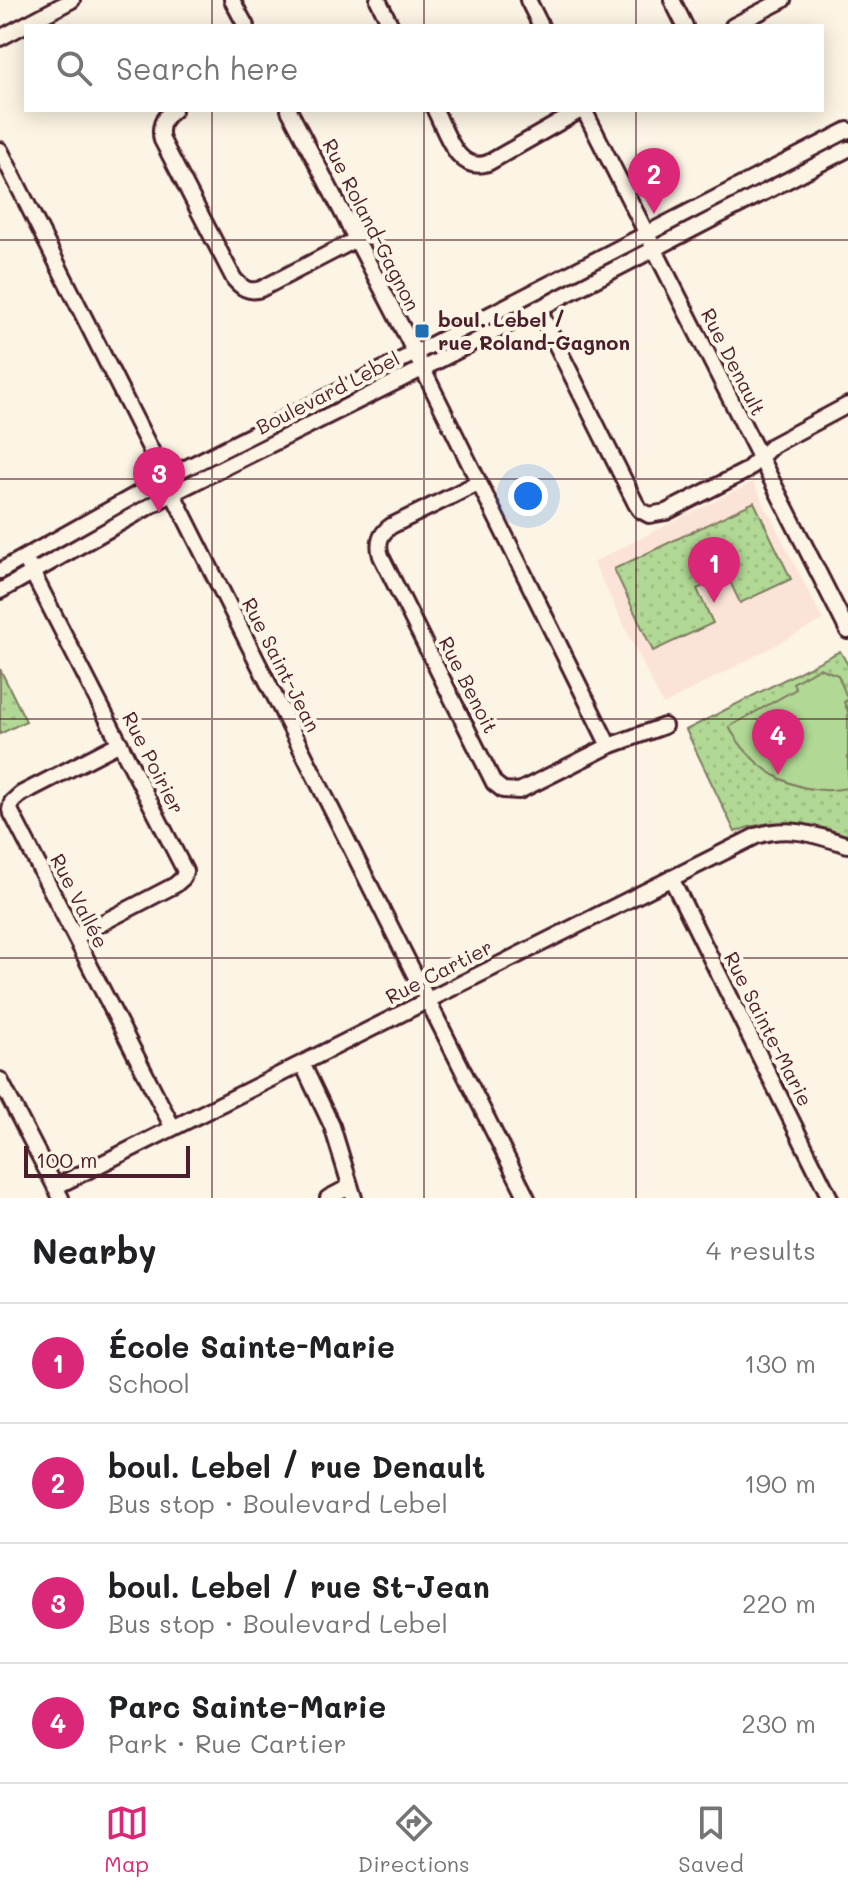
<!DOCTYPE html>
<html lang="en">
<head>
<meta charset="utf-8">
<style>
	body { margin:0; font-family:Mali,sans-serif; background:#f2f2f2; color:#202124 }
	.scale { position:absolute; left:24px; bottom:20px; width:166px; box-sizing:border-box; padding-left:8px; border:4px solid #4a1f2b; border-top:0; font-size:22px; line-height:28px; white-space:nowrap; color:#4a1f2b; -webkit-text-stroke:6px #fcf5e5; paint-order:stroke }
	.you { position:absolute; left:528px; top:496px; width:28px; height:28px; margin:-20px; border:6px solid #fff; border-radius:50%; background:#1a73e8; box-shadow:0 0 0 12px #1a73e833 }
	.badge { display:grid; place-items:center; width:52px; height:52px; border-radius:50%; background:#db2777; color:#fff; font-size:26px; font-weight:700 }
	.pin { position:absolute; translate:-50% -66px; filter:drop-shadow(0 2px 4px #0008) }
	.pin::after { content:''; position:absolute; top:42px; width:28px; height:24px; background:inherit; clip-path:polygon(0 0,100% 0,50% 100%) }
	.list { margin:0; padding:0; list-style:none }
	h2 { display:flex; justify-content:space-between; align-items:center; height:104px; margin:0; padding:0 32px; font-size:34px }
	h2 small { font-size:26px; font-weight:400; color:#757577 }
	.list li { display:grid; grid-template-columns:52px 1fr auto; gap:24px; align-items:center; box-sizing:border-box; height:120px; padding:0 32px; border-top:2px solid #e0e0e0 }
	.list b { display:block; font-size:30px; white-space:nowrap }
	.list p { margin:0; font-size:26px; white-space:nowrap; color:#757577 }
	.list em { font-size:26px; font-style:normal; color:#757577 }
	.icon { flex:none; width:44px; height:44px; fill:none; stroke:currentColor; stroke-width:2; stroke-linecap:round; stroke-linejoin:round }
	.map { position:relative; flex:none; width:848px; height:1198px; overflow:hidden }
	.search { position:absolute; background:#fff; box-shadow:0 4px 20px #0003; left:24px; right:24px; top:24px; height:88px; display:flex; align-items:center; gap:20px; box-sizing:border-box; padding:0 28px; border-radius:0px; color:#757577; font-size:30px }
	.sheet { height:584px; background:#fff }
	nav { display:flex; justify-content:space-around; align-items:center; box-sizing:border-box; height:112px; border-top:2px solid #e0e0e0; background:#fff; font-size:22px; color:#757577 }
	nav a { display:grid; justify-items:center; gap:4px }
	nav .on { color:#db2777 }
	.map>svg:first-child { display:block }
</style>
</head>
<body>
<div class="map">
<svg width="848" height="1198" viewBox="0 0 848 1198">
	<defs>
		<pattern id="grass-dots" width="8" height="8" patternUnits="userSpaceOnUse" patternTransform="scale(2)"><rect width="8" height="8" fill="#b1d894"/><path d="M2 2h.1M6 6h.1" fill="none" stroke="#9ab980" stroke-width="1.8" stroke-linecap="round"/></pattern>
	</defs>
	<rect width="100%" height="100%" fill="#fcf5e5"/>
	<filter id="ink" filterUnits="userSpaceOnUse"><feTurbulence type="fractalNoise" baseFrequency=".0125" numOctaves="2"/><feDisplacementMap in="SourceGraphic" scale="16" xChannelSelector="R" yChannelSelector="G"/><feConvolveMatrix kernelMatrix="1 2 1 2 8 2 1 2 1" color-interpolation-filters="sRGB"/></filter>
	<g filter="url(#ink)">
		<!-- built -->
		<path fill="#fbe4d7" d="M753 482 823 620 663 705 593 562Z"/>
		<!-- grass -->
		<path fill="url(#grass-dots)" stroke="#7e7c60" stroke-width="2" d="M754 502 791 579 740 603 727 575 697 589 713 623 653 651 614 569Z
			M840 651 848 665V839C805 826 778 814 735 832L686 730Z
			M0 669 26 721 0 734Z"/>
		<!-- garden -->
		<path fill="#b1d894" stroke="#7e7c60" stroke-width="2" d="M819 668 838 675 848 700 844 702 848 712V788C797 798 754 771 729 727L796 689 793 683Z"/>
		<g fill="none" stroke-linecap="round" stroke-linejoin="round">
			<!-- minor casing -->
			<g stroke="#4a1f2b" stroke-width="20">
				<path id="minor" d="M232 0 246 26
					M378 0 391 26
					M528 0 541 26
					M672 0 685 26
					M733 26 783 0
					M0 38 72 0
					M174 110C162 117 159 128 162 140L234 279C242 288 249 293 261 289L357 239
					M289 110 407 337 609 746
					M435 110C446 131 457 174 488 163L581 110
					M584 110 848 631
					M0 150 527 1198
					M538 308 636 504 640 510 649 515 666 512 746 471 773 445 848 405
					M478 483 391 526C380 534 377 543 381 556L494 783 503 790 519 791 609 746 664 726
					M28 564 185 871 183 878 175 885 75 937
					M0 571 166 478 427 347 848 130
					M0 591 173 493 422 369 848 149
					M120 743 21 794 12 802 10 810 173 1128
					M671 878 830 1198
					M302 1063 332 1126 354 1198
					M0 1080 61 1198
					M55 1187 756 836C789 825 816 835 848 845
					M328 1198 349 1187"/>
			</g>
			<!-- minor -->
			<use href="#minor" stroke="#fcf5e5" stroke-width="14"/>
		</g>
	</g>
	<!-- grid -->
	<path fill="none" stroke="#4a1f2b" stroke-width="2" stroke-opacity="0.55" d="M212 0V26M424 0V26M636 0V26M212 110V1198M424 110V1198M636 110V1198M0 240H848M0 479H848M0 719H848M0 958H848"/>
	<!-- markers -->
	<rect fill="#1f6fb2" stroke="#fcf5e5" stroke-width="3" x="414" y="323" width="16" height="16" rx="4"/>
	<g text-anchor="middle" stroke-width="8" stroke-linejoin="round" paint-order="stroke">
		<!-- street labels -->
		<g font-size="20" fill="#4a1f2b" stroke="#fcf5e5">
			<text transform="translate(371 225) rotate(63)" y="7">Rue Roland-Gagnon</text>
			<text transform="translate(733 362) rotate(63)" y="7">Rue Denault</text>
			<text transform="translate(328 393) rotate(-27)" y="7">Boulevard Lebel</text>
			<text transform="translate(281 665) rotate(63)" y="7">Rue Saint-Jean</text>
			<text transform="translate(468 685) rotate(63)" y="7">Rue Benoit</text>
			<text transform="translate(153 763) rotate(63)" y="7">Rue Poirier</text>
			<text transform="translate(79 901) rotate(63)" y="7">Rue Vallée</text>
			<text transform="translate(439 972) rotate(-27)" y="7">Rue Cartier</text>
			<text transform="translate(768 1029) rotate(63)" y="7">Rue Sainte-Marie</text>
		</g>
		<!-- poi labels -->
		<g font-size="20" font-weight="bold" fill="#4a1f2b" stroke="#fcf5e5" text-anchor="start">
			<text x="438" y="327">boul. Lebel /<tspan x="438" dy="23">rue Roland-Gagnon</tspan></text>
		</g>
	</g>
</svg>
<div class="scale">100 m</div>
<div class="you"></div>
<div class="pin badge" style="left:714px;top:603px">1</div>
<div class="pin badge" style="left:654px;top:214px">2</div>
<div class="pin badge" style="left:159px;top:513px">3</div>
<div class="pin badge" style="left:778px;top:775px">4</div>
<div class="search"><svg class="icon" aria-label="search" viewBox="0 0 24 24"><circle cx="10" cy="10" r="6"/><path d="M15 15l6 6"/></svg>Search here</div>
</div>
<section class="sheet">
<h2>Nearby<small>4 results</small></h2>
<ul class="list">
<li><span class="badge">1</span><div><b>École Sainte-Marie</b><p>School</p></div><em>130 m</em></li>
<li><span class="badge">2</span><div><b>boul. Lebel / rue Denault</b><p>Bus stop · Boulevard Lebel</p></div><em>190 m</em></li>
<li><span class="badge">3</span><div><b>boul. Lebel / rue St-Jean</b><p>Bus stop · Boulevard Lebel</p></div><em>220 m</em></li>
<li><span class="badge">4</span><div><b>Parc Sainte-Marie</b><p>Park · Rue Cartier</p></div><em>230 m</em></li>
</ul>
</section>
<nav>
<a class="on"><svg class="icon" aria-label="map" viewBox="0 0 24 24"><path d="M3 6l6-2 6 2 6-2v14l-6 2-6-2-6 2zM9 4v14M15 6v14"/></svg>Map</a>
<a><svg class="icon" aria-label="directions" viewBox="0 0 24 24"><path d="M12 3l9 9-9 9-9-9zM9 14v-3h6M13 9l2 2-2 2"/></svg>Directions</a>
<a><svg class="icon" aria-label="saved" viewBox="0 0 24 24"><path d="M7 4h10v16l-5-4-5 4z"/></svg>Saved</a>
</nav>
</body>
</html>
